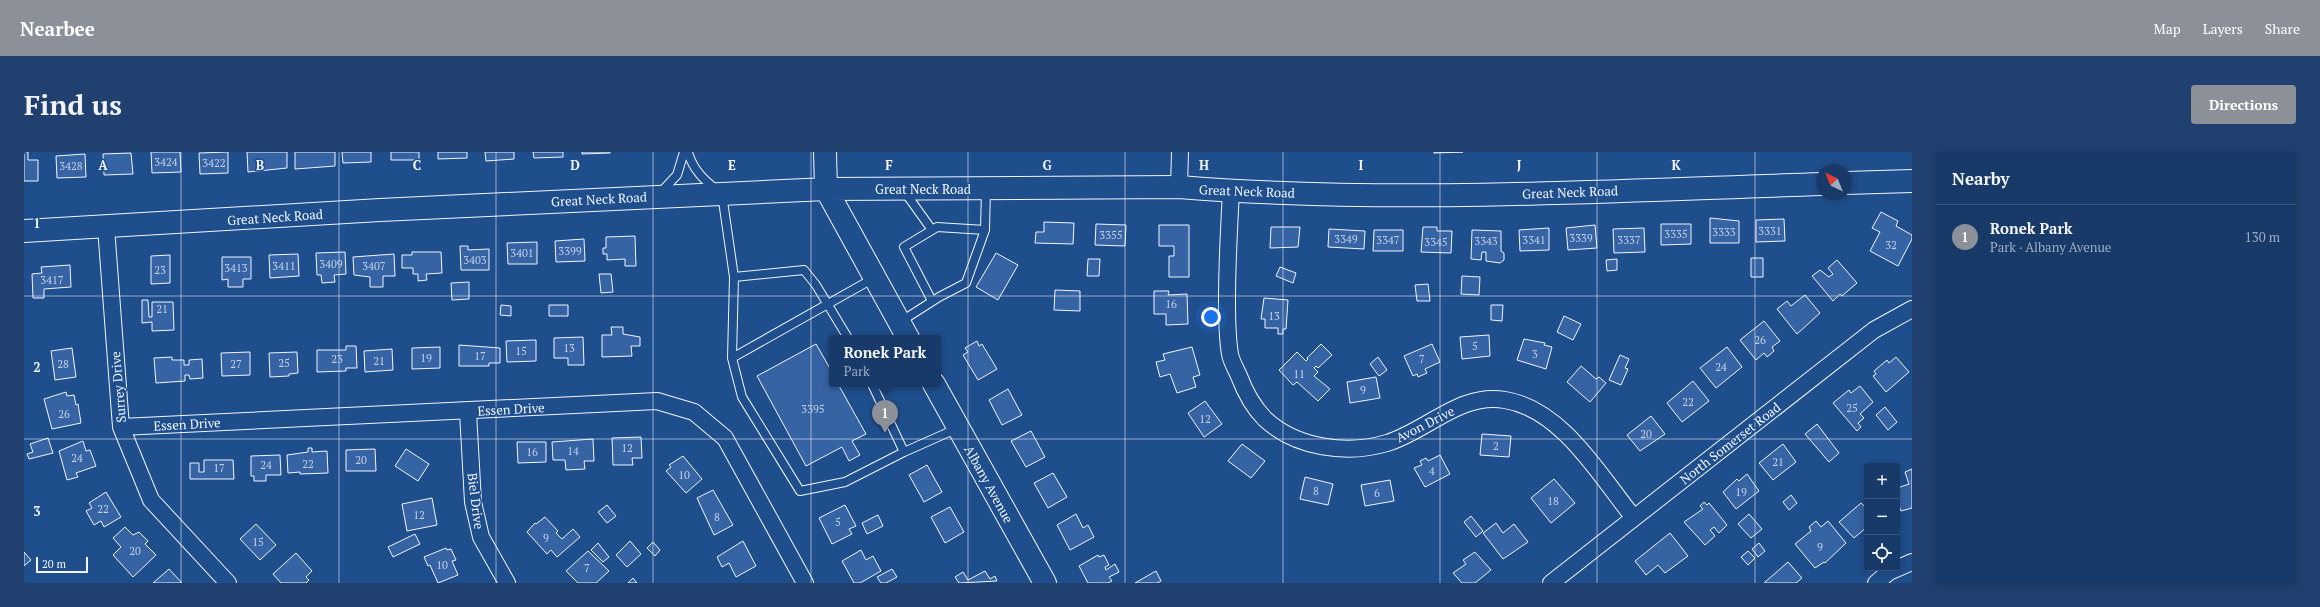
<!DOCTYPE html>
<html lang="en">
<head>
<meta charset="utf-8">
<style>
	body { margin:0; font-family:"PT Serif",serif; background:#20416f; color:#f1f3f6 }
	.controls { position:absolute; right:12px; bottom:12px; display:grid; overflow:hidden; border-radius:4px; box-shadow:0 2px 10px #0003 }
	.controls button { width:36px; height:36px; display:grid; place-items:center; padding:0; border:0; border-bottom:1px solid #36547d; background:#173a69; color:#f1f3f6; font:20px sans-serif }
	.compass { position:absolute; left:1792px; top:12px; width:36px; height:36px; border-radius:50%; background:#173a69; box-shadow:0 2px 10px #0003; rotate:317deg }
	.scale { position:absolute; left:12px; bottom:10px; width:52px; box-sizing:border-box; padding-left:4px; border:2px solid #f2f6ff; border-top:0; font-size:11px; line-height:14px; white-space:nowrap; color:#f2f6ff; -webkit-text-stroke:3px #1f4e8c; paint-order:stroke }
	.you { position:absolute; left:1187px; top:165px; width:14px; height:14px; margin:-10px; border:3px solid #fff; border-radius:50%; background:#1a73e8; box-shadow:0 0 0 6px #1a73e833 }
	.badge { display:grid; place-items:center; width:26px; height:26px; border-radius:50%; background:#8c9099; color:#fff; font-size:13px; font-weight:700 }
	.pin { position:absolute; translate:-50% -33px; filter:drop-shadow(0 1px 2px #0008) }
	.pin::after { content:''; position:absolute; top:21px; width:14px; height:12px; background:inherit; clip-path:polygon(0 0,100% 0,50% 100%) }
	.popup { position:absolute; left:805px; top:183px; width:112px; height:52px; box-sizing:border-box; display:grid; place-content:center; border-radius:4px; background:#173a69; filter:drop-shadow(0 1px 3px #0005); font-size:13px; white-space:nowrap; color:#9eadc0 }
	.popup b { font-size:15px; color:#f1f3f6 }
	.popup::after { content:''; position:absolute; left:50%; top:100%; margin-left:-8px; border:8px solid transparent; border-top-color:#173a69 }
	.list { margin:0; padding:0; list-style:none }
	h2 { display:flex; justify-content:space-between; align-items:center; height:52px; margin:0; padding:0 16px; font-size:17px }
	h2 small { font-size:13px; font-weight:400; color:#9eadc0 }
	.list li { display:grid; grid-template-columns:26px 1fr auto; gap:12px; align-items:center; box-sizing:border-box; height:64px; padding:0 16px; border-top:1px solid #36547d }
	.list b { display:block; font-size:15px; white-space:nowrap }
	.list p { margin:0; font-size:13px; white-space:nowrap; color:#9eadc0 }
	.list em { font-size:13px; font-style:normal; color:#9eadc0 }
	.icon { flex:none; width:22px; height:22px; fill:none; stroke:currentColor; stroke-width:2; stroke-linecap:round; stroke-linejoin:round }
	.map { position:relative; flex:none; width:1888px; height:431px; overflow:hidden; border-radius:4px }
	header { display:flex; align-items:center; gap:24px; box-sizing:border-box; height:56px; padding:0 20px; background:#8c9099; color:#fff }
	header strong { font-size:19px }
	nav { display:flex; gap:22px; margin-inline-start:auto; font-size:14px }
	.intro { display:flex; align-items:center; justify-content:space-between; box-sizing:border-box; height:96px; padding:0 24px }
	h1 { margin:0; font-size:28px }
	.button { padding:10px 18px; border-radius:4px; background:#8c9099; color:#fff; font-size:14px; font-weight:700 }
	main { display:flex; gap:24px; padding:0 24px }
	aside { flex:1; background:#173a69; border-radius:4px; box-shadow:0 2px 10px #0003 }
	.map>svg:first-child { display:block }
</style>
</head>
<body>
<header>
<strong>Nearbee</strong>
<nav><a>Map</a><a>Layers</a><a>Share</a></nav>
</header>
<div class="intro"><h1>Find us</h1><a class="button">Directions</a></div>
<main>
<div class="map">
<svg width="1888" height="431" viewBox="0 0 1888 431">
	<rect width="100%" height="100%" fill="#1f4e8c"/>
	<!-- building -->
	<path fill="#3563a3" stroke="#f2f6ff" d="M0 0H4V8H14V29H0Z
		M127 0H156L157 20 128 21Z
		M204 0V21L176 22 175 1Z
		M223 0H263V16L224 20Z
		M271 0H311V14L271 17Z
		M318 0H347V10L319 11Z
		M367 0H395V8H367Z
		M414 0H443V6L414 7Z
		M461 0H490V7L462 9Z
		M509 0H539V5L510 6Z
		M558 0H586V1L558 2Z
		M1410 0H1439L1410 1Z
		M107 1 109 22 80 23 79 2Z
		M61 2 62 25 33 26 32 4Z
		M1857 60 1874 69 1872 74 1888 83V87L1874 114 1846 99 1856 80 1848 76Z
		M1686 66 1715 69V91H1686Z
		M1760 67 1761 89 1732 90V68Z
		M1020 70 1050 71 1049 92 1011 91 1012 80H1020Z
		M1072 72 1102 73 1101 94 1071 93Z
		M1637 72H1667V92L1637 93Z
		M1135 73H1165V125H1145V104H1150V94H1135Z
		M1571 73 1573 96 1544 98 1542 76Z
		M1247 75H1276L1274 95 1246 96Z
		M1399 75H1413V79H1428L1427 101 1397 100Z
		M1525 76V98L1496 99 1495 78Z
		M1620 76 1621 100 1590 101 1589 77Z
		M1305 77 1341 79 1340 97 1304 95Z
		M1350 78H1379V99H1349Z
		M1448 78 1477 79V99L1480 101V108L1476 111 1462 109V100H1458L1457 108 1447 107Z
		M611 84 612 114H601V107L583 108V102H579V96H582V85Z
		M560 87 561 109 532 110 531 89Z
		M513 90V112H484L483 91Z
		M436 94H444V98L465 97V118H437Z
		M321 100 322 122 310 123 311 130 298 131 297 123H293L292 101Z
		M388 100H417L418 121 402 122 403 128 394 129V122H389V116H378V103H388Z
		M972 101 994 113 974 148 952 135Z
		M274 102 275 124 246 126 245 103Z
		M370 102 371 124H359V135H346V125L330 123 329 105Z
		M146 103V131L127 132V104Z
		M198 105H227V127H219V135H204V127L198 128Z
		M1727 106H1739V125H1727Z
		M1064 107H1076L1075 124H1063Z
		M1593 107V118L1583 119 1582 108Z
		M1813 108 1833 131 1818 144 1816 142 1809 149 1788 124 1796 118 1805 125 1809 122 1804 116Z
		M46 113 47 135 20 137V146H9L8 122 18 121 17 115Z
		M1256 115 1272 121 1269 131 1252 124Z
		M575 122H587L589 140 577 141Z
		M1438 124 1456 125 1455 143 1437 142Z
		M445 130V147L428 148 427 131Z
		M1404 132 1406 149H1393L1391 133Z
		M1031 138 1056 139V159L1030 158Z
		M1130 139H1145L1144 143 1163 142 1164 172 1142 173V162H1130Z
		M1781 143 1796 161 1773 182 1753 157 1763 149 1767 154Z
		M1240 146 1264 148 1262 177H1259V182H1254V176H1241V167H1237Z
		M118 148H124L125 165H128V150H149L150 178 128 179V170L118 171Z
		M477 153 487 154V164L476 163Z
		M525 153H544V164H525Z
		M1467 153H1479L1478 169 1467 168Z
		M1540 164 1557 172 1549 188 1533 180Z
		M1740 169 1756 189 1748 195 1750 199 1743 205 1740 201 1732 208 1716 188Z
		M587 175H599V182L616 185V194H607L608 204 578 205V183H588Z
		M1465 183 1466 204 1438 207 1436 185Z
		M559 185 560 213H544V206H530V186Z
		M1500 187 1521 191 1520 193 1528 195 1522 217 1493 208Z
		M512 188V209L483 210 482 189Z
		M953 189 955 194 958 192 973 217 954 228 939 203 944 200 941 196Z
		M792 192 808 220V232H814L842 282 828 289 836 303 825 309 818 295 782 314 733 224Z
		M1297 192 1308 203 1294 216 1292 214 1290 216 1294 220 1290 224 1306 237 1294 249 1273 230 1269 233 1255 218 1273 200 1282 209 1284 207 1283 206Z
		M1408 192 1416 210 1401 217 1403 221 1394 225 1393 222 1389 224 1380 204Z
		M435 193 476 196V211H465V214H435Z
		M322 194H332L333 216H322V219L293 220V198H322Z
		M416 195V216L388 217V196Z
		M1168 195 1176 223 1169 225 1172 235 1153 241 1146 222 1136 225 1132 210 1141 208 1139 202Z
		M1703 195 1718 215 1692 236 1676 216Z
		M48 196 52 225 31 228 27 199Z
		M368 197 369 218 341 220 340 199Z
		M226 200V223L198 224 197 201Z
		M273 200 274 221 265 222V224L246 225 245 201Z
		M1596 203 1605 207 1601 216 1604 217 1597 233 1585 228Z
		M148 205V208H160V213H165V208L178 207 179 226 166 227 165 223H161V229L132 231 130 206Z
		M1354 205 1363 218 1355 224 1346 212Z
		M1872 205 1885 220 1862 240 1849 224 1852 222 1850 219 1863 208 1865 211Z
		M1557 214 1572 227 1575 225 1582 231 1566 250 1543 230Z
		M1352 225 1356 246 1326 251 1323 230Z
		M1669 229 1685 249 1658 270 1643 251Z
		M1836 234 1849 250 1836 262 1840 266 1834 271 1837 275 1833 279 1809 251 1825 238 1827 241Z
		M984 237 998 263 978 273 965 248Z
		M42 240 43 244 50 243 52 253 54 252 57 271 28 277 20 247Z
		M1181 249 1198 272 1180 285 1164 261Z
		M1861 255 1873 270 1864 278 1852 263Z
		M1627 264 1641 282 1616 299 1603 283Z
		M1793 272 1815 301 1805 310 1781 282Z
		M1007 279 1021 305 1002 315 987 289Z
		M1458 282 1487 284 1485 305 1456 303Z
		M617 285 618 306H608L609 313H589L588 286Z
		M24 286 29 301 5 307 3 302 9 300 6 292Z
		M569 287 570 309H560L561 317 542 318 541 308H529L528 290Z
		M59 289 62 299 66 298 72 314 52 321 54 325 43 328 35 299Z
		M493 290H522V310L494 311Z
		M1218 292 1241 309 1227 326 1204 309Z
		M1759 292 1772 310 1749 328 1735 311Z
		M284 296H288V300L303 299 304 321 276 322V320L264 321 263 303 284 300Z
		M351 297 352 319H322V298Z
		M382 297 405 312 394 329 371 314Z
		M256 303 257 323H242V329H230V324H227V304Z
		M1416 303 1426 322 1401 335 1390 316 1398 313 1396 309 1402 306 1404 309Z
		M659 304 678 327 662 341 642 319 647 315 645 313Z
		M180 308H209L210 327H166V311H175V320H180Z
		M903 313 918 340 900 350 885 323Z
		M1888 317V356L1877 359 1873 348V336L1885 332 1881 320Z
		M1029 321 1043 345 1024 356 1010 331Z
		M1723 322 1735 339 1712 357 1699 340 1713 327 1715 329Z
		M1281 325 1309 332 1304 353 1276 347Z
		M1530 327 1551 351 1527 371 1507 346Z
		M1366 328 1370 349 1341 354 1337 333Z
		M689 338 709 373 690 383 673 346Z
		M82 340 97 365 80 375 77 369 70 373 62 359 68 356 65 351Z
		M1767 343 1773 351 1765 358 1759 350Z
		M408 346 413 373 383 379 378 352Z
		M1680 350 1683 353 1685 351 1703 373 1695 381 1690 375 1686 378 1691 384 1681 393 1660 370 1679 357 1676 354Z
		M1837 351 1843 357V375L1830 386 1815 370Z
		M583 353 592 364 583 371 574 360Z
		M821 353 832 374 825 377 828 382 808 392 795 366Z
		M926 355 940 380 921 391 907 365Z
		M1052 362 1059 376 1064 373 1070 385 1046 398 1033 373Z
		M1725 362 1738 377 1727 386 1714 372Z
		M854 363 859 374 843 382 838 371Z
		M1447 364 1459 379 1452 385 1440 370Z
		M521 365 534 379 532 381 538 387 549 377 556 385 533 405 527 398 523 402 503 380 511 371 512 372Z
		M1792 369 1797 375 1804 369 1822 391 1801 411 1800 410 1791 416 1771 392 1787 379 1785 375Z
		M1472 371 1479 381 1490 372 1504 390 1479 407 1459 381Z
		M232 372 252 393 236 408 216 387Z
		M101 375 109 383 115 380 124 389 121 392 132 403 109 425 89 403 97 395 89 386Z
		M1646 381 1664 404 1641 421 1634 413 1622 423 1611 409Z
		M391 382 396 392 369 405 364 395Z
		M606 389 617 402 603 415 592 403Z
		M719 389 732 414 712 425 705 411 698 415 693 405Z
		M629 390 636 398 631 404 623 396Z
		M574 391 585 405 579 410 567 398Z
		M1735 391 1741 399 1734 405 1728 397Z
		M422 396 423 398 427 397 432 408 428 409 434 423 414 431 406 413 404 414 400 405Z
		M837 398 842 408 849 404 857 419 836 431H830L818 409Z
		M564 399 585 419 572 431H554L542 419Z
		M1724 399 1731 406 1724 413 1717 405Z
		M0 400 7 408 0 414Z
		M1451 400 1467 418 1451 431H1438L1429 421 1442 412 1439 408Z
		M272 401 288 419 282 425 285 428 282 431H257L249 422Z
		M1074 403 1075 405 1080 403 1085 413 1081 415 1082 418 1091 412 1095 420 1085 425 1088 429 1084 431H1064L1055 414Z
		M1764 410 1778 426 1772 431H1740Z
		M145 417 158 431H129Z
		M868 417 873 425 862 431H857L853 425Z
		M961 419 966 427 971 424 973 429 935 431 931 425 939 420 944 428Z
		M1132 419 1137 429 1133 431H1111Z
		M609 426 613 431H604Z"/>
	<g fill="none" stroke-linecap="round" stroke-linejoin="round">
		<!-- lane casing -->
		<g stroke="#f2f6ff" stroke-width="10">
			<path id="lane" d="M664 0C669 19 682 30 698 42L710 125 708 206 718 245 776 339 821 330 880 300
				M880 39 908 78
				M636 41 653 23 660 0
				M710 125 780 118 792 133 824 186
				M908 149 880 95 913 75 961 78
				M876 170 915 145 942 131 961 78 962 36
				M708 206 850 126
				M848 232 880 300 934 276"/>
		</g>
		<!-- street casing -->
		<g stroke="#f2f6ff" stroke-width="18">
			<path id="street" d="M1155 35 1156 0
				M1207 39C1205 76 1203 111 1203 148 1203 165 1203 185 1206 202 1207 209 1212 217 1215 224 1221 240 1229 255 1241 267 1272 296 1323 303 1363 291 1403 279 1436 240 1481 248 1538 257 1576 324 1610 366
				M82 75 97 275 127 348 204 431
				M444 260 449 350 457 385 483 431
				M97 275 633 249 670 260 701 286 781 431
				M1527 431 1850 178 1888 157
				M1852 431 1865 420 1888 410"/>
		</g>
		<!-- secondary casing -->
		<g stroke="#f2f6ff" stroke-width="24">
			<path id="secondary" d="M801 0 802 37 884 186
				M1822 31 1888 29
				M0 79 356 58 802 37 1155 35C1369 52 1584 39 1798 32
				M910 232 1021 431"/>
		</g>
		<!-- lane -->
		<use href="#lane" stroke="#1f4e8c" stroke-width="8"/>
		<!-- street -->
		<use href="#street" stroke="#1f4e8c" stroke-width="16"/>
		<!-- secondary -->
		<use href="#secondary" stroke="#1f4e8c" stroke-width="22"/>
	</g>
	<!-- grid -->
	<path fill="none" stroke="#f2f6ff" stroke-width="1" stroke-opacity="0.55" d="M157 0V431M315 0V431M472 0V431M629 0V431M787 0V431M944 0V431M1101 0V431M1259 0V431M1416 0V431M1573 0V431M1731 0V431M0 144H1888M0 287H1888"/>
	<g text-anchor="middle" stroke-width="3" stroke-linejoin="round" paint-order="stroke">
		<!-- number labels -->
		<g font-size="11" fill="#c3d1e8">
			<text x="142" y="14">3424</text>
			<text x="190" y="15">3422</text>
			<text x="47" y="18">3428</text>
			<text x="1746" y="83">3331</text>
			<text x="1700" y="84">3333</text>
			<text x="1652" y="86">3335</text>
			<text x="1087" y="87">3355</text>
			<text x="1557" y="90">3339</text>
			<text x="1322" y="91">3349</text>
			<text x="1364" y="92">3347</text>
			<text x="1510" y="92">3341</text>
			<text x="1605" y="92">3337</text>
			<text x="1462" y="93">3343</text>
			<text x="1412" y="94">3345</text>
			<text x="1867" y="97">32</text>
			<text x="546" y="103">3399</text>
			<text x="498" y="105">3401</text>
			<text x="451" y="112">3403</text>
			<text x="307" y="116">3409</text>
			<text x="260" y="118">3411</text>
			<text x="350" y="118">3407</text>
			<text x="212" y="120">3413</text>
			<text x="136" y="122">23</text>
			<text x="28" y="132">3417</text>
			<text x="1147" y="156">16</text>
			<text x="138" y="161">21</text>
			<text x="1250" y="168">13</text>
			<text x="1736" y="192">26</text>
			<text x="1451" y="198">5</text>
			<text x="545" y="200">13</text>
			<text x="497" y="203">15</text>
			<text x="1511" y="206">3</text>
			<text x="456" y="208">17</text>
			<text x="402" y="210">19</text>
			<text x="313" y="211">23</text>
			<text x="1398" y="211">7</text>
			<text x="355" y="213">21</text>
			<text x="260" y="215">25</text>
			<text x="39" y="216">28</text>
			<text x="212" y="216">27</text>
			<text x="1697" y="219">24</text>
			<text x="1275" y="226">11</text>
			<text x="1339" y="242">9</text>
			<text x="1664" y="254">22</text>
			<text x="1828" y="260">25</text>
			<text x="789" y="261">3395</text>
			<text x="40" y="266">26</text>
			<text x="1181" y="271">12</text>
			<text x="1622" y="286">20</text>
			<text x="1472" y="298">2</text>
			<text x="603" y="300">12</text>
			<text x="549" y="303">14</text>
			<text x="508" y="304">16</text>
			<text x="53" y="310">24</text>
			<text x="337" y="312">20</text>
			<text x="1754" y="314">21</text>
			<text x="284" y="316">22</text>
			<text x="242" y="317">24</text>
			<text x="195" y="320">17</text>
			<text x="1408" y="323">4</text>
			<text x="660" y="327">10</text>
			<text x="1292" y="343">8</text>
			<text x="1717" y="344">19</text>
			<text x="1353" y="345">6</text>
			<text x="1529" y="353">18</text>
			<text x="79" y="361">22</text>
			<text x="395" y="367">12</text>
			<text x="693" y="369">8</text>
			<text x="814" y="374">5</text>
			<text x="522" y="390">9</text>
			<text x="234" y="394">15</text>
			<text x="1796" y="399">9</text>
			<text x="111" y="403">20</text>
			<text x="418" y="417">10</text>
			<text x="563" y="420">7</text>
		</g>
		<!-- street labels -->
		<g font-size="13" fill="#f2f6ff" stroke="#1f4e8c">
			<text x="899" y="42">Great Neck Road</text>
			<text transform="translate(1223 39) rotate(2)" y="5">Great Neck Road</text>
			<text transform="translate(1546 40) rotate(-2)" y="5">Great Neck Road</text>
			<text transform="translate(575 47) rotate(-3)" y="5">Great Neck Road</text>
			<text transform="translate(251 65) rotate(-4)" y="5">Great Neck Road</text>
			<text transform="translate(94 235) rotate(-95)" y="5">Surrey Drive</text>
			<text transform="translate(487 257) rotate(-3)" y="5">Essen Drive</text>
			<text transform="translate(163 272) rotate(-3)" y="5">Essen Drive</text>
			<text transform="translate(1401 272) rotate(-27)" y="5">Avon Drive</text>
			<text transform="translate(1706 291) rotate(-38)" y="5">North Somerset Road</text>
			<text transform="translate(965 332) rotate(61)" y="5">Albany Avenue</text>
			<text transform="translate(452 349) rotate(83)" y="5">Biel Drive</text>
		</g>
	</g>
	<g font-size="13" text-anchor="middle" font-weight="bold" fill="#f2f6ff" stroke="#1f4e8c" stroke-width="3" stroke-linejoin="round" paint-order="stroke">
		<text x="79" y="18">A</text>
		<text x="236" y="18">B</text>
		<text x="393" y="18">C</text>
		<text x="551" y="18">D</text>
		<text x="708" y="18">E</text>
		<text x="865" y="18">F</text>
		<text x="1023" y="18">G</text>
		<text x="1180" y="18">H</text>
		<text x="1337" y="18">I</text>
		<text x="1495" y="18">J</text>
		<text x="1652" y="18">K</text>
		<text x="13" y="76">1</text>
		<text x="13" y="220">2</text>
		<text x="13" y="364">3</text>
	</g>
</svg>
<div class="controls">
<button>+</button>
<button>−</button>
<button><svg class="icon" aria-label="locate" viewBox="0 0 24 24"><circle cx="12" cy="12" r="6"/><path d="M12 2v4M12 18v4M2 12h4M18 12h4"/></svg></button>
</div>
<svg class="compass" viewBox="-18 -18 36 36"><path d="M0-13l5 13h-10z" fill="#e53935"/><path d="M0 13l5-13h-10z" fill="#9eadc0"/></svg>
<div class="scale">20 m</div>
<div class="you"></div>
<div class="pin badge" style="left:861px;top:281px">1</div>
<div class="popup"><b>Ronek Park</b>Park</div>
</div>
<aside>
<h2>Nearby<small></small></h2>
<ul class="list">
<li><span class="badge">1</span><div><b>Ronek Park</b><p>Park · Albany Avenue</p></div><em>130 m</em></li>
</ul>
</aside>
</main>
</body>
</html>
